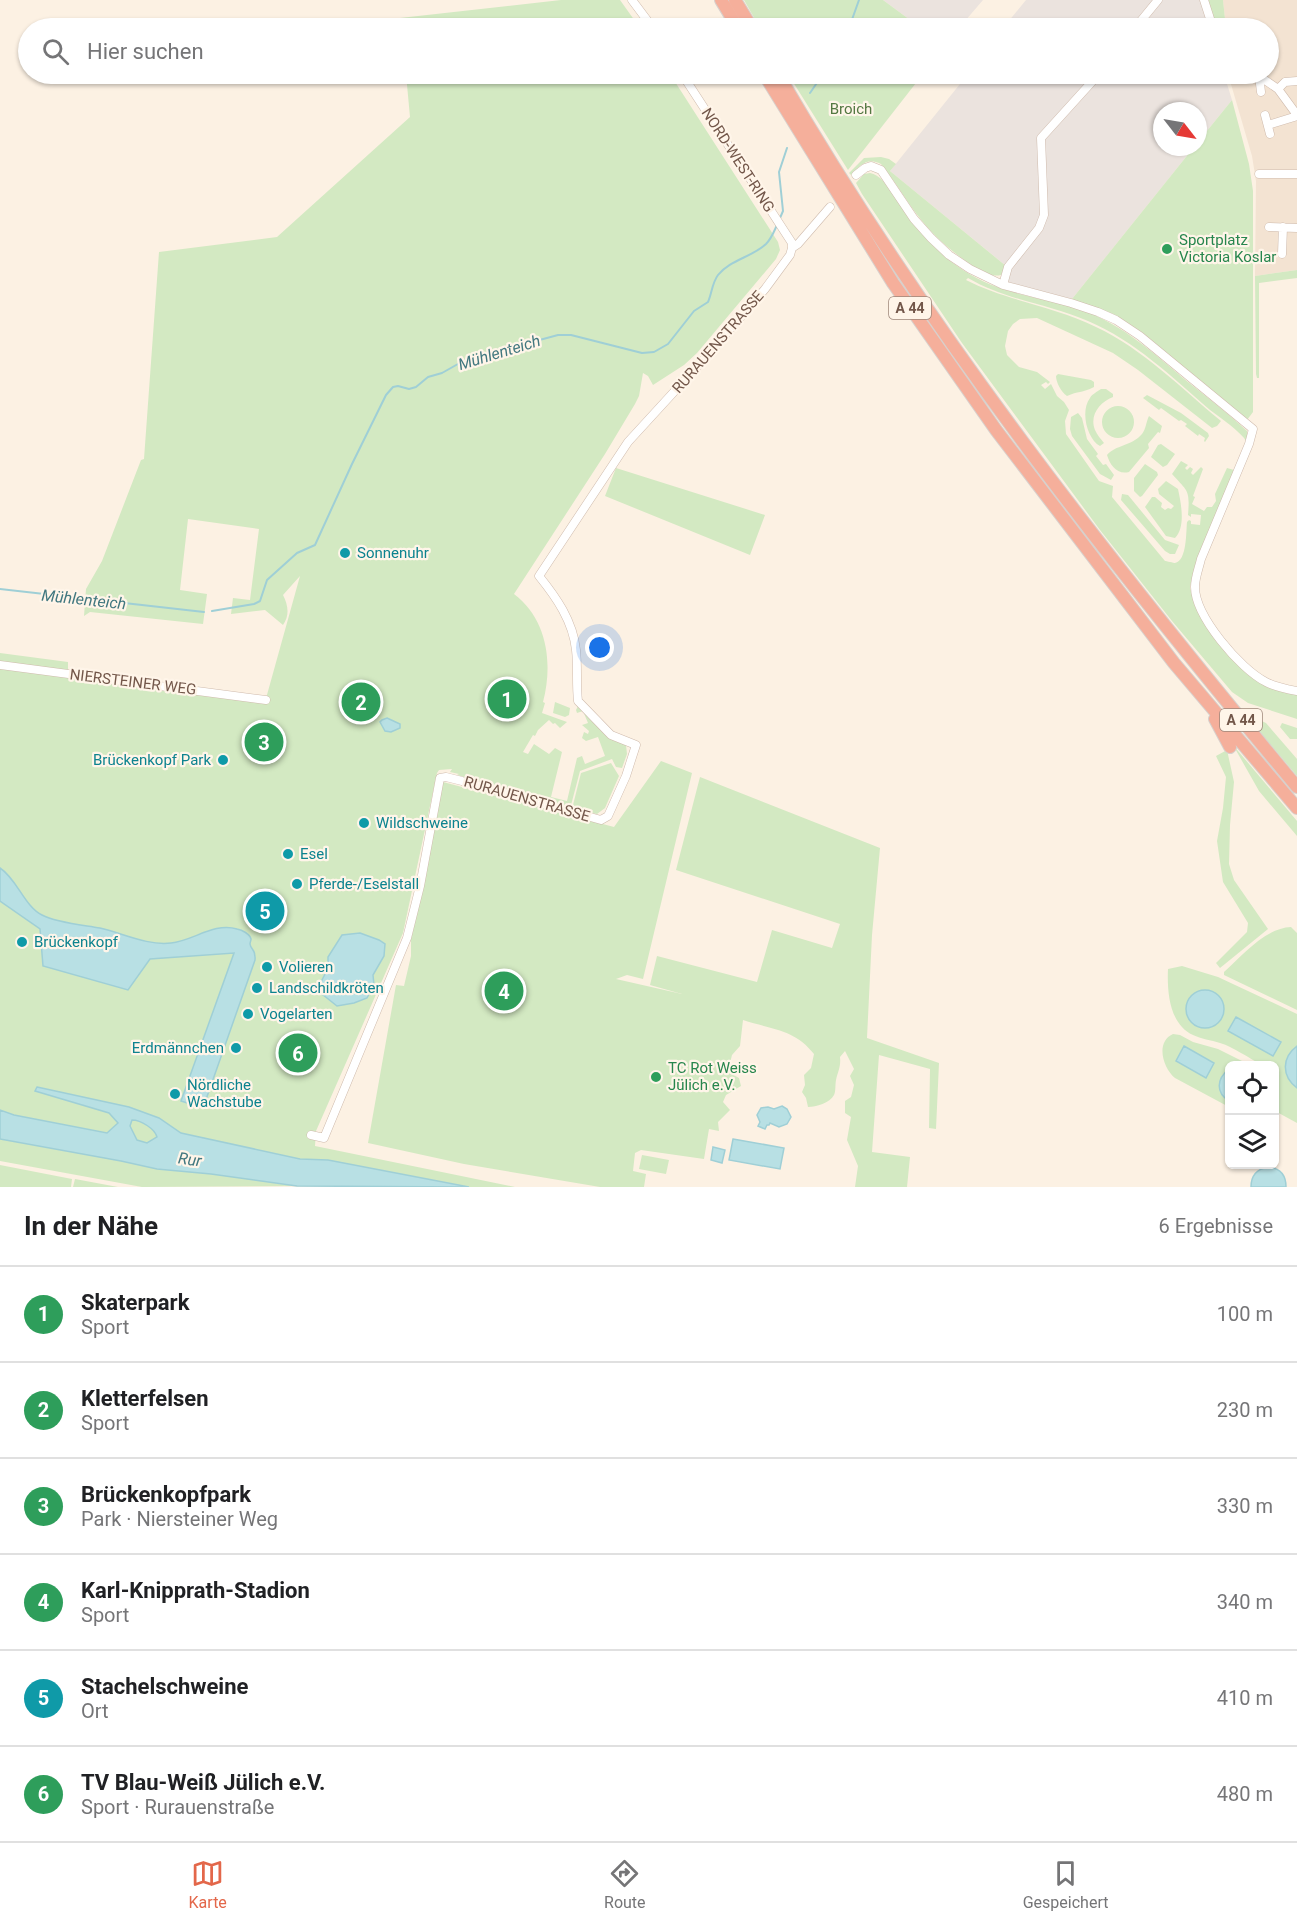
<!DOCTYPE html>
<html lang="de">
<head>
<meta charset="utf-8">
<style>
	body { margin:0; font-family:Roboto,sans-serif; background:#f6f6f6; color:#202124 }
	.controls { position:absolute; right:18px; bottom:18px; display:grid; overflow:hidden; border-radius:9px; box-shadow:0 2px 4px #0004 }
	.controls button { width:54px; height:54px; display:grid; place-items:center; padding:0; border:0; border-bottom:2px solid #e0e0e0; background:#fff; color:#202124; font:30px sans-serif }
	.compass { position:absolute; left:1153px; top:102px; width:54px; height:54px; border-radius:50%; background:#fff; box-shadow:0 2px 4px #0004; rotate:121deg }
	.you { position:absolute; left:600px; top:648px; width:21px; height:21px; margin:-15px; border:4px solid #fff; border-radius:50%; background:#1a73e8; box-shadow:0 0 0 9px #1a73e833 }
	.badge { display:grid; place-items:center; width:39px; height:39px; border-radius:50%; background:#e3674a; color:#fff; font-size:20px; font-weight:700 }
	.pin { position:absolute; translate:-50% -50%; border:3px solid #fff; box-shadow:0 2px 6px #0006 }
	.list { margin:0; padding:0; list-style:none }
	h2 { display:flex; justify-content:space-between; align-items:center; height:78px; margin:0; padding:0 24px; font-size:26px }
	h2 small { font-size:20px; font-weight:400; color:#757577 }
	.list li { display:grid; grid-template-columns:39px 1fr auto; gap:18px; align-items:center; box-sizing:border-box; height:96px; padding:0 24px; border-top:2px solid #e0e0e0 }
	.list b { display:block; font-size:22px; white-space:nowrap }
	.list p { margin:0; font-size:20px; white-space:nowrap; color:#757577 }
	.list em { font-size:20px; font-style:normal; color:#757577 }
	.icon { flex:none; width:33px; height:33px; fill:none; stroke:currentColor; stroke-width:2; stroke-linecap:round; stroke-linejoin:round }
	.map { position:relative; flex:none; width:1297px; height:1187px; overflow:hidden }
	.search { position:absolute; background:#fff; box-shadow:0 2px 4px #0004; left:18px; right:18px; top:18px; height:66px; display:flex; align-items:center; gap:15px; box-sizing:border-box; padding:0 21px; border-radius:33px; color:#757577; font-size:22px }
	.sheet { height:654px; background:#fff }
	nav { display:flex; justify-content:space-around; align-items:center; box-sizing:border-box; height:84px; border-top:2px solid #e0e0e0; background:#fff; font-size:16px; color:#757577 }
	nav a { display:grid; justify-items:center; gap:3px }
	nav .on { color:#e3674a }
	.map>svg:first-child { display:block }
</style>
</head>
<body>
<div class="map">
<svg width="1297" height="1187" viewBox="0 0 1297 1187">
	<rect width="100%" height="100%" fill="#fcf1e3"/>
	<!-- residential -->
	<path fill="#f3e3d2" d="M1223 0H1297V270L1255 276 1256 181 1252 156 1228 74H1268V28H1226Z"/>
	<!-- industrial -->
	<path fill="#ebe3de" d="M883 0H983L959 28H921Z
		M1026 0H1201L1210 28H1003Z
		M968 74H1224L1232 100 1198 142V111H1162V147H1194L1072 299 1008 282 1011 270 890 171Z"/>
	<!-- green -->
	<path fill="#d3e9c2" d="M561 0H620L640 28H401L400 18Z
		M744 0H883L921 28H760Z
		M1208 0H1223L1226 28H1215Z
		M406 74H670L778 242 780 250 776 259 697 353 684 365 653 385 648 376 643 373 639 396 635 404 605 454 514 594C548 620 553 664 543 702L545 703 542 713 567 722 560 728 555 723 553 724 549 720 538 730 535 736 533 735 523 752 528 754 534 744 549 754 555 748 562 752 551 797 567 801 577 758 582 756 585 764 605 756 598 737 586 741 582 738 584 732 588 734 589 731 582 725 588 723 583 711 577 713 576 710 578 706 626 745 627 754 622 768 616 767 612 759 580 771 570 809 457 775 459 774 450 772 452 769 439 770 437 773 403 933 316 1131 315 1146 515 1187H469L328 1160 300 1159 181 1133 159 1118 146 1114 36 1089 109 1113 118 1123 107 1133 14 1115 0 1110V653L68 662V675L265 702 300 576 283 595C288 605 290 615 283 625L265 610 231 614 233 598 250 600 259 529 188 519 180 590 207 594 203 624 90 612 84 616 86 589 102 561 141 460 144 459 159 252 277 237 410 117Z
		M788 74H923L848 170Z
		M1232 100 1249 164 1253 191V412L1247 420 1138 330 1113 314 1072 299 1194 147H1198V142Z
		M881 157 889 159 896 164 890 171 1006 266 1001 275C989 278 976 269 967 262 950 250 935 237 922 221 907 203 896 182 881 164 867 157 861 165 851 175L849 173 864 158Z
		M870 173C889 177 901 210 913 224 928 241 944 258 963 270 1005 298 1048 296 1092 314 1129 330 1157 356 1188 382 1208 398 1229 414 1247 431V442C1240 431 1222 419 1210 410 1172 377 1135 341 1088 321 1049 304 1005 300 968 278L966 280C1007 301 1054 306 1096 327 1143 349 1181 388 1221 421L1217 426 1212 428 1138 370 1113 353 1037 318 1020 319 1013 324 1008 331 1005 346 1007 355 1019 367 1037 372 1050 382 1048 384 1046 382 1041 385 1045 389 1051 384 1057 396 1064 402 1069 410 1065 421 1066 434 1099 481 1113 486 1112 497 1165 561C1166 561 1174 563 1175 563 1187 561 1186 532 1187 522L1189 520 1191 521V524L1200 525 1201 515 1191 514V517L1188 515C1190 489 1188 492 1172 474L1181 461 1188 465 1185 468 1187 470 1190 467 1193 469 1191 473 1193 475 1201 467 1203 469 1193 496 1195 497 1192 504 1204 511 1207 507H1212L1216 501 1215 494 1227 468 1234 470 1198 558 1191 582 1190 588 1194 600 1202 618 1246 670 1297 693V719L1248 703 1232 692 1172 621 1100 530 962 343 862 194 856 183 864 174Z
		M1297 270V278L1259 283V378H1257L1256 374 1255 276Z
		M1058 374 1091 380 1094 382V387C1082 393 1078 391 1067 396 1061 392 1056 382 1056 376Z
		M1101 389H1106L1113 394V397C1100 402 1089 415 1095 430 1097 435 1101 439 1104 443L1100 446C1087 439 1080 411 1090 398 1092 394 1097 392 1101 389Z
		M1147 395 1181 413 1208 433 1209 436 1205 442 1204 441 1205 438 1199 434 1198 436 1185 426 1187 424 1181 420 1179 421 1161 408 1159 410 1143 398Z
		M1102 422a16 16 0 1 1 32 0a16 16 0 1 1-32 0Z
		M1078 413 1082 418 1087 439 1098 454 1096 456 1103 465 1106 464 1114 475 1111 480 1100 474 1072 436 1070 429 1071 417Z
		M1149 416 1162 426 1160 433 1158 432 1148 444 1149 448 1129 472C1117 475 1110 465 1107 455 1115 445 1132 446 1142 434 1146 429 1146 422 1149 416Z
		M1161 444 1175 454 1167 465 1163 467 1151 457 1158 445Z
		M1145 464 1157 472 1158 475 1142 496 1140 497 1134 491V478Z
		M616 468 765 515 750 555 605 496Z
		M1166 481 1178 489C1181 503 1186 527 1175 538L1166 536 1145 507 1152 497H1155L1162 503 1161 507 1165 510 1168 508 1171 509 1174 506 1159 494 1158 489Z
		M1122 494 1128 495 1165 540 1179 545 1175 554H1170L1165 551 1121 500Z
		M555 702 570 708 569 715 565 717 553 713Z
		M1244 713 1266 723 1297 759V776Z
		M1282 723 1297 728V739H1290L1280 727Z
		M1233 745 1297 821V836L1259 791Z
		M1227 750 1234 782 1230 825 1229 864 1234 880 1268 929 1220 968 1216 963 1247 932 1248 923 1223 882 1217 841 1223 808 1226 777 1216 756Z
		M661 761 692 773 643 979 627 975 616 979 682 994 650 985 657 956 757 982 772 930 832 948 840 924 676 870 700 777 880 848 872 935 867 1038 939 1063 936 1129 929 1128 930 1069 879 1055 872 1152 910 1157 907 1187H855L858 1166 847 1140 851 1117 845 1113V1101L851 1097 854 1085 850 1076 854 1069 845 1051 840 1057C841 1067 838 1071 836 1080 835 1085 836 1091 834 1095 830 1103 816 1107 808 1107L806 1098 802 1092 805 1085 804 1075 811 1068 814 1054C795 1029 770 1029 743 1020L740 1046 732 1055 730 1063V1073L739 1078 741 1086 726 1095 723 1102 730 1110 718 1122 719 1131 709 1129 704 1159 641 1150 635 1153 633 1171 646 1174 644 1187H600L464 1164 368 1143 396 985 404 986 411 956V939L424 883 443 782 614 827Z
		M611 763 619 776 605 808 597 814 572 809 581 773Z
		M1291 927 1297 933V1010L1224 975V972C1242 956 1265 928 1291 927Z
		M1182 966 1218 977 1297 1014V1123L1275 1111 1274 1066 1260 1065C1254 1060 1248 1057 1241 1053 1234 1049 1227 1045 1220 1043 1211 1040 1201 1039 1193 1035 1169 1024 1167 991 1168 969Z
		M1173 1034 1180 1035 1193 1042 1218 1049 1250 1065 1230 1066 1229 1069 1225 1071V1098L1229 1101V1107L1175 1078C1163 1068 1155 1042 1173 1034Z
		M132 1120C141 1120 155 1128 158 1137L147 1143 137 1140 129 1125Z
		M0 1139 121 1161 157 1169 211 1174 297 1186 142 1187 0 1161Z
		M642 1155 669 1160 666 1174 639 1169Z
		M0 1165 72 1179 71 1187H0Z
		M75 1179 118 1187H73Z"/>
	<!-- water -->
	<path fill="#b8e0e4" stroke="#9fcfd6" stroke-width="1.5" fill-rule="evenodd" d="M387 718 400 724V728L391 732 385 731 380 722 382 720Z
		M0 868C17 879 25 907 42 915 57 923 83 925 100 928 122 933 148 946 171 943 193 941 214 922 237 929 242 930 250 934 251 939 251 941 250 942 250 944 251 951 256 948 255 960L203 1108 181 1101 234 953 150 959 128 990 43 966 40 929 0 901Z
		M360 933 379 940 385 944 384 956 373 975 374 985 367 998 354 1003 337 1006 322 994 319 986 328 968V957L342 935Z
		M1186 1009a19 19 0 1 1 38 0a19 19 0 1 1-38 0Z
		M1236 1017 1281 1042 1273 1056 1228 1031Z
		M1184 1046 1214 1063 1206 1078 1176 1061Z
		M1297 1046V1088C1281 1076 1282 1057 1297 1046Z
		M1229 1069V1101C1216 1093 1216 1079 1229 1069Z
		M37 1087 129 1107 159 1118 181 1133 300 1159 328 1160 469 1187 297 1186 211 1174 157 1169 121 1161 0 1139V1110L14 1115 107 1133 118 1123 109 1113 35 1091ZM132 1120C141 1120 155 1129 157 1137L147 1143 137 1140 130 1126Z
		M782 1106 787 1109 791 1117 787 1124 779 1127 770 1123 769 1125H767L765 1129 758 1126 760 1122 757 1115 761 1108 768 1107 774 1109Z
		M733 1139 784 1148 780 1169 729 1160Z
		M713 1147 725 1150 722 1163 711 1160Z
		M1268 1167C1280 1168 1286 1175 1286 1187H1251C1251 1176 1257 1169 1268 1167Z"/>
	<g fill="none" stroke-linecap="round" stroke-linejoin="round">
		<!-- stream -->
		<path stroke="#9fcfd6" stroke-width="2" d="M849 28 859 0
			M810 93 823 74
			M780 218 783 211 779 172 787 148
			M0 589 204 612
			M212 611 254 604 260 601 267 580 297 553 315 545 352 464 386 395 393 387 398 386 409 389 416 387 428 377 442 373 465 360 558 335H571L642 353 654 352 668 344 694 311 708 302C712 293 712 283 718 275 730 260 752 257 766 244 772 238 774 231 778 223"/>
		<!-- minor casing -->
		<g stroke="#cfbbad" stroke-width="9">
			<path id="minor" d="M632 0 653 28
				M1204 0 1213 28
				M1135 28 1158 0
				M1268 60H1270
				M682 74 792 243V248
				M1226 74V75
				M1259 74V76L1278 89 1297 115
				M1259 76 1261 92
				M1278 89 1285 82 1297 81
				M1265 115 1270 134
				M1268 125 1297 116
				M1259 174H1297
				M856 175 865 168 871 166 881 170 914 219 931 238 949 255 970 269 1003 285 1071 303 1098 312 1116 320 1140 336 1253 429 1249 444 1201 559C1199 568 1195 577 1195 587 1195 616 1240 669 1266 682 1275 687 1286 689 1297 691
				M1269 227 1297 228
				M1282 254 1283 227
				M1003 285 1008 267 1039 228 1044 215 1041 138 1099 74
				M0 665 266 700
				M311 1135 324 1138 407 938 420 886 440 778 446 777 462 781 601 820 608 816 626 776 636 745 611 735 578 701C576 684 578 667 576 650 573 621 556 597 539 576L628 442 705 358 765 289 790 255 792 248 798 244 830 207"/>
		</g>
		<!-- highway casing -->
		<g stroke="#d8d0cc" stroke-width="14">
			<path id="highway" d="M721 0 738 28
				M735 0 752 28
				M764 74 893 283 996 430 1174 663 1297 808
				M778 74C926 329 1109 561 1297 787
				M1215 719 1230 747"/>
		</g>
		<!-- minor -->
		<use href="#minor" stroke="#fff" stroke-width="8"/>
		<!-- highway -->
		<use href="#highway" stroke="#f5af9b" stroke-width="12"/>
	</g>
	<!-- markers -->
	<g fill="#2e9e5b" stroke="#fff5e9" stroke-width="2">
		<circle cx="1167" cy="249" r="6"/>
		<circle cx="656" cy="1077" r="6"/>
	</g>
	<g fill="#0f9aa8" stroke="#fff5e9" stroke-width="2">
		<circle cx="345" cy="553" r="6"/>
		<circle cx="223" cy="760" r="6"/>
		<circle cx="364" cy="823" r="6"/>
		<circle cx="288" cy="854" r="6"/>
		<circle cx="297" cy="884" r="6"/>
		<circle cx="22" cy="942" r="6"/>
		<circle cx="267" cy="967" r="6"/>
		<circle cx="257" cy="988" r="6"/>
		<circle cx="248" cy="1014" r="6"/>
		<circle cx="236" cy="1048" r="6"/>
		<circle cx="175" cy="1094" r="6"/>
	</g>
	<g text-anchor="middle" stroke-width="4.5" stroke-linejoin="round" paint-order="stroke">
		<!-- shield labels -->
		<g fill="#fff5e9" stroke="#9d867a" stroke-width="1.5">
			<rect x="889" y="297" width="42" height="22" rx="4.5"/>
			<rect x="1220" y="709" width="42" height="22" rx="4.5"/>
		</g>
		<g font-size="14" font-weight="bold" fill="#73574a">
			<text x="910" y="313">A 44</text>
			<text x="1241" y="725">A 44</text>
		</g>
		<!-- park labels -->
		<g font-size="15" fill="#547842" stroke="#fff5e9">
			<text x="851" y="114">Broich</text>
		</g>
		<!-- street labels -->
		<g font-size="15" fill="#73574a" stroke="#fff5e9">
			<text transform="translate(738 160) rotate(57)" y="5">NORD-WEST-RING</text>
			<text transform="translate(718 342) rotate(-49)" y="5">RURAUENSTRASSE</text>
			<text transform="translate(133 682) rotate(7)" y="5">NIERSTEINER WEG</text>
			<text transform="translate(527 799) rotate(16)" y="5">RURAUENSTRASSE</text>
		</g>
		<!-- leisure labels -->
		<g font-size="15" fill="#27864d" stroke="#fff5e9" text-anchor="start">
			<text x="1179" y="245">Sportplatz<tspan x="1179" dy="17">Victoria Koslar</tspan></text>
			<text x="668" y="1073">TC Rot Weiss<tspan x="668" dy="17">Jülich e.V.</tspan></text>
		</g>
		<!-- culture labels -->
		<g font-size="15" fill="#0d838f" stroke="#fff5e9" text-anchor="start">
			<text x="357" y="558">Sonnenuhr</text>
			<text x="211" y="765" text-anchor="end">Brückenkopf Park</text>
			<text x="376" y="828">Wildschweine</text>
			<text x="300" y="859">Esel</text>
			<text x="309" y="889">Pferde-/Eselstall</text>
			<text x="34" y="947">Brückenkopf</text>
			<text x="279" y="972">Volieren</text>
			<text x="269" y="993">Landschildkröten</text>
			<text x="260" y="1019">Vogelarten</text>
			<text x="224" y="1053" text-anchor="end">Erdmännchen</text>
			<text x="187" y="1090">Nördliche<tspan x="187" dy="17">Wachstube</tspan></text>
		</g>
		<!-- water labels -->
		<g font-size="16" font-style="italic" fill="#41777f" stroke="#fff5e9">
			<text transform="translate(499 352) rotate(-17)" y="6">Mühlenteich</text>
			<text transform="translate(84 599) rotate(6)" y="6">Mühlenteich</text>
			<text transform="translate(190 1159) rotate(8)" y="6">Rur</text>
		</g>
	</g>
</svg>
<div class="controls">
<button><svg class="icon" aria-label="locate" viewBox="0 0 24 24"><circle cx="12" cy="12" r="6"/><path d="M12 2v4M12 18v4M2 12h4M18 12h4"/></svg></button>
<button><svg class="icon" aria-label="layers" viewBox="0 0 24 24"><path d="M12 4l9 5-9 5-9-5zM3 14l9 5 9-5"/></svg></button>
</div>
<svg class="compass" viewBox="-18 -18 36 36"><path d="M0-13l5 13h-10z" fill="#e53935"/><path d="M0 13l5-13h-10z" fill="#757577"/></svg>
<div class="you"></div>
<div class="pin badge" style="left:507px;top:699px;background:#2e9e5b">1</div>
<div class="pin badge" style="left:361px;top:702px;background:#2e9e5b">2</div>
<div class="pin badge" style="left:264px;top:742px;background:#2e9e5b">3</div>
<div class="pin badge" style="left:504px;top:991px;background:#2e9e5b">4</div>
<div class="pin badge" style="left:265px;top:911px;background:#0f9aa8">5</div>
<div class="pin badge" style="left:298px;top:1053px;background:#2e9e5b">6</div>
<div class="search"><svg class="icon" aria-label="search" viewBox="0 0 24 24"><circle cx="10" cy="10" r="6"/><path d="M15 15l6 6"/></svg>Hier suchen</div>
</div>
<section class="sheet">
<h2>In der Nähe<small>6 Ergebnisse</small></h2>
<ul class="list">
<li><span class="badge" style="background:#2e9e5b">1</span><div><b>Skaterpark</b><p>Sport</p></div><em>100 m</em></li>
<li><span class="badge" style="background:#2e9e5b">2</span><div><b>Kletterfelsen</b><p>Sport</p></div><em>230 m</em></li>
<li><span class="badge" style="background:#2e9e5b">3</span><div><b>Brückenkopfpark</b><p>Park · Niersteiner Weg</p></div><em>330 m</em></li>
<li><span class="badge" style="background:#2e9e5b">4</span><div><b>Karl-Knipprath-Stadion</b><p>Sport</p></div><em>340 m</em></li>
<li><span class="badge" style="background:#0f9aa8">5</span><div><b>Stachelschweine</b><p>Ort</p></div><em>410 m</em></li>
<li><span class="badge" style="background:#2e9e5b">6</span><div><b>TV Blau-Weiß Jülich e.V.</b><p>Sport · Rurauenstraße</p></div><em>480 m</em></li>
</ul>
</section>
<nav>
<a class="on"><svg class="icon" aria-label="map" viewBox="0 0 24 24"><path d="M3 6l6-2 6 2 6-2v14l-6 2-6-2-6 2zM9 4v14M15 6v14"/></svg>Karte</a>
<a><svg class="icon" aria-label="directions" viewBox="0 0 24 24"><path d="M12 3l9 9-9 9-9-9zM9 14v-3h6M13 9l2 2-2 2"/></svg>Route</a>
<a><svg class="icon" aria-label="saved" viewBox="0 0 24 24"><path d="M7 4h10v16l-5-4-5 4z"/></svg>Gespeichert</a>
</nav>
</body>
</html>
